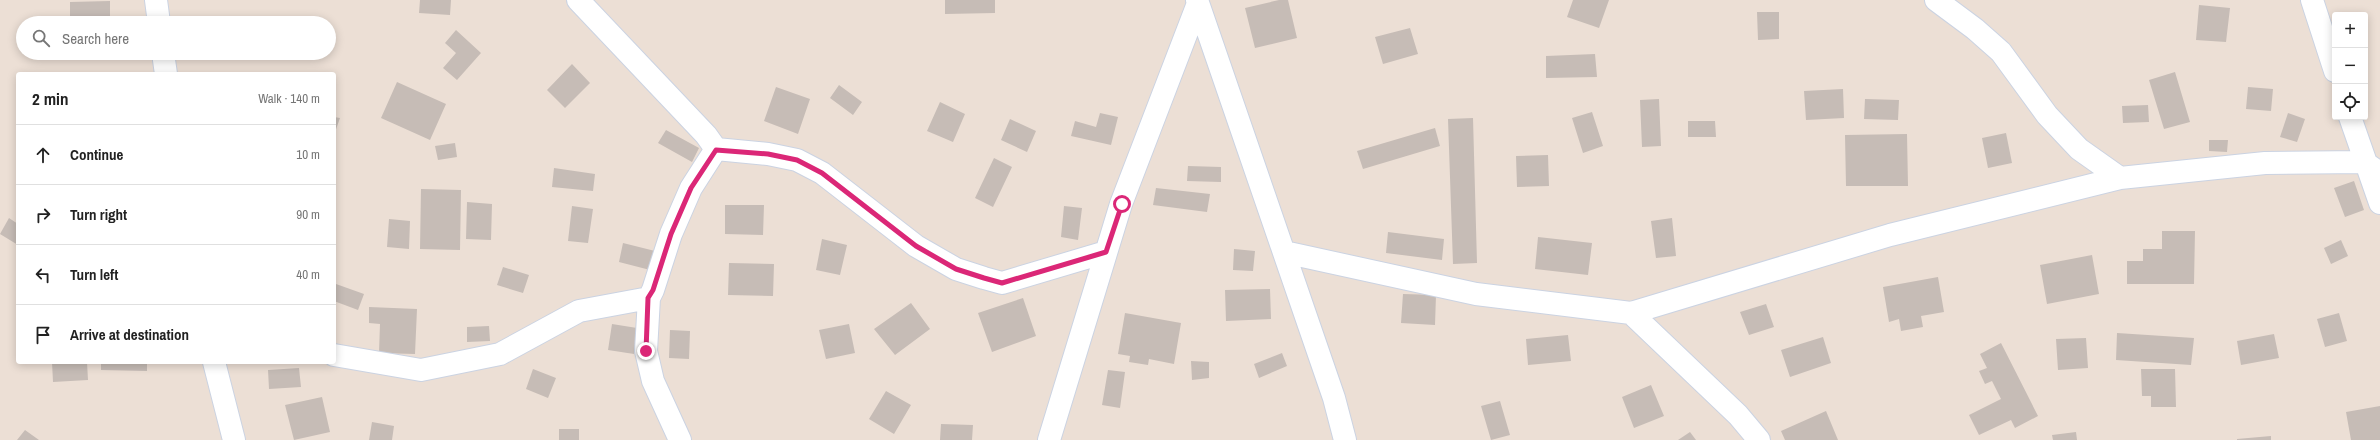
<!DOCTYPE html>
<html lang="en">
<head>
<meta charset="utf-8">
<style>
	body { margin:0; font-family:"Archivo Narrow",sans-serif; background:#f2f2f2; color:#222 }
	.controls { position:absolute; right:12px; top:12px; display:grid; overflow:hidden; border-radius:4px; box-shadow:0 2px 10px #0003 }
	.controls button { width:36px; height:36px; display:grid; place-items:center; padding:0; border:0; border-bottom:1px solid #e0e0e0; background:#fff; color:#222; font:20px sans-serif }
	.stop { position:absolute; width:12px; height:12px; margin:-9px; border:3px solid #db2777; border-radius:50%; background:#fff }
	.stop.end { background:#db2777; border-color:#fff; box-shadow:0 1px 4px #0008 }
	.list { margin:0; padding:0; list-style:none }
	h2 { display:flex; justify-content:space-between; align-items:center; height:52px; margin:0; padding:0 16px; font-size:17px }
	h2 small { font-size:13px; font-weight:400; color:#767676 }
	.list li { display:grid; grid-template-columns:26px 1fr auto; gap:12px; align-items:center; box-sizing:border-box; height:60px; padding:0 16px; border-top:1px solid #e0e0e0 }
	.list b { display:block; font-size:15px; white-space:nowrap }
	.list em { font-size:13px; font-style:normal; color:#767676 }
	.icon { flex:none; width:22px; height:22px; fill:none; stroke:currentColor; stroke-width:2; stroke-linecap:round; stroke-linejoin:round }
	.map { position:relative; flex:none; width:2380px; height:440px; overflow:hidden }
	.search { position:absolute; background:#fff; box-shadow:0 2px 10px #0003; left:16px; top:16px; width:320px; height:44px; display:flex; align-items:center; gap:10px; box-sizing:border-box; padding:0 14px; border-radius:22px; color:#767676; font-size:15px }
	.panel { position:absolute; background:#fff; box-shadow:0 2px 10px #0003; left:16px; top:72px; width:320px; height:292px; border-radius:4px }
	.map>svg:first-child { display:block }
</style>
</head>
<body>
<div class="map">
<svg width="2380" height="440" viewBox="0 0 2380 440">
	<rect width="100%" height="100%" fill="#ecdfd5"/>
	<!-- building -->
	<path fill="#c6bcb6" d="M420 0H451L450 15 419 13Z
		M945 0H995V13L945 14Z
		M1279 0H1288L1297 38 1255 48 1245 8Z
		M1573 0H1609L1599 28 1567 17Z
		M110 1V23H70V2Z
		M2199 5 2230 8 2226 42 2196 40Z
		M1757 12H1779V39L1758 40Z
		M1410 28 1418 54 1383 64 1375 37Z
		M456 30 481 53 457 80 443 68 456 53 445 43Z
		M1595 54 1597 77 1546 78V56Z
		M572 64 590 83 565 108 547 90Z
		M2175 72 2190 122 2164 129 2149 80Z
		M397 82 446 104 430 140 381 118Z
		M839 85 862 102 853 115 830 98Z
		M776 87 810 99 798 134 764 121Z
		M2248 87 2273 89 2271 111 2246 109Z
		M1843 89 1844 118 1806 120 1804 91Z
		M1659 99 1661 146 1642 147 1640 100Z
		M1865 99 1899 100 1898 120 1864 119Z
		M940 102 965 114 953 142 927 131Z
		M2148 105 2149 122 2123 123 2122 106Z
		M1592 112 1603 146 1583 153 1572 118Z
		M1100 113 1118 117 1111 145 1071 136 1075 121 1096 127Z
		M2288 113 2305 119 2297 142 2280 137Z
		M334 117 340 118 334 135Z
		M1473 118 1477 263 1453 264 1448 119Z
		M1010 119 1036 131 1027 152 1001 140Z
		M1688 121H1715L1716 137H1688Z
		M1435 128 1440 146 1363 169 1357 151Z
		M666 130 699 148 692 162 658 143Z
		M2006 133 2012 163 1988 168 1982 138Z
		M1907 134 1908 186H1846L1845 135Z
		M2209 140H2228L2227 152 2209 151Z
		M455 143 457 157 438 160 435 146Z
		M1548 155 1549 186 1517 187 1516 156Z
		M994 158 1012 167 993 207 975 198Z
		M1188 166 1221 167V182L1187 181Z
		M554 168 595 174 593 191 552 187Z
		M2354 181 2364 210 2345 217 2334 188Z
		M1156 188 1210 194 1207 212 1153 205Z
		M421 189 461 190 460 250 420 249Z
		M467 202 492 204 491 240 466 239Z
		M725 205H764L763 235 725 234Z
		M572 206 593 209 588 243 568 241Z
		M1064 206 1082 208 1078 240 1061 237Z
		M9 218 18 224V245L0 234Z
		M1672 218 1676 256 1656 258 1651 221Z
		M389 219 410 221 409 249 387 247Z
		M2162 231H2195L2194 284H2127V261H2143V249H2162Z
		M1388 232 1444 239 1442 260 1386 253Z
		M1538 237 1592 243 1588 275 1535 269Z
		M822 239 847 245 840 275 816 270Z
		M2341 240 2348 256 2331 264 2324 248Z
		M623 243 659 252 654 271 619 262Z
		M1234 249 1255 251 1253 271 1233 270Z
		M2092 255 2099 294 2047 304 2040 265Z
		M729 263 774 264 773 296 728 295Z
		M503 267 529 275 523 293 497 285Z
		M1938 277 1944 312 1921 316 1923 327 1901 331 1899 319 1889 322 1883 287Z
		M336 284 364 294 358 310 334 301Z
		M1270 289 1271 319 1226 321 1225 290Z
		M1403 294 1436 295 1435 325 1401 323Z
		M1023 298 1036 336 992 352 978 313Z
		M911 303 930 329 895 355 874 329Z
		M1766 304 1774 327 1749 335 1740 312Z
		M369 307 417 309 415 354 379 353 380 324 369 323Z
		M1125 313 1181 323 1174 364 1149 359 1148 365 1129 362 1130 356 1118 354Z
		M2339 313 2347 341 2325 347 2317 319Z
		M612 324 637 328 634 354 608 350Z
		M849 324 855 353 826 359 819 330Z
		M489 326 490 341 467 342V327Z
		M670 330 690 331 689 359 669 358Z
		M2117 333 2194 338 2191 365 2116 360Z
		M2274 334 2279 358 2241 365 2237 341Z
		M1568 335 1571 361 1528 365 1526 339Z
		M1823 337 1831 363 1790 377 1781 350Z
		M2086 338 2088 368 2058 370 2056 339Z
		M2001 343 2038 416 2015 428 2011 420 1979 435 1969 415 2001 399 1992 381 1985 384 1979 371 1987 368 1980 354Z
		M1282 353 1287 366 1259 378 1254 364Z
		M1191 361 1209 362V378L1192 380Z
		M52 362H87L88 380 53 382Z
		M101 362H147V371L101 370Z
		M299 368 301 387 269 389 268 370Z
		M533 369 556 378 548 398 526 389Z
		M2141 369H2175L2176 407H2151V396H2142Z
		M1108 370 1125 372 1120 408 1102 405Z
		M1651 385 1664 416 1634 428 1622 397Z
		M886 391 911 405 894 434 869 419Z
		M322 397 330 432 294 440 285 405Z
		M1500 401 1510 435 1491 440 1481 406Z
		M2380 406V440H2351L2346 412Z
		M1826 411 1838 440H1785L1781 431Z
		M372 422 394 426 392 440H369Z
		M941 424 973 425 972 440H940Z
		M559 429H579V440H559Z
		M25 430 39 440H17Z
		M1690 432 1696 440H1678Z
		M2076 432 2077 440H2053L2052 435Z
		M2271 436V440H2237V439Z"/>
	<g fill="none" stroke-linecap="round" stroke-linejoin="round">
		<!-- minor casing -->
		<g stroke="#cbd3e2" stroke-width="24">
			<path id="minor" d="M156 0 159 23
				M578 0 706 135 716 149 768 154 797 160 822 173 916 246 956 269 984 278 1002 283 1106 252
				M1197 0 1334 398 1345 440
				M1936 0 1975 29 2001 52 2047 115 2079 149 2120 178
				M2312 0 2335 71
				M163 53 166 74
				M2350 117 2380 203
				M1284 252 1476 294 1631 313 1890 235 2120 178 2265 163 2364 162 2380 173
				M1631 313 1738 415 1759 440
				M334 355 421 370 500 354 579 311 649 298
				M214 362 234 440
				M680 440 653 381 646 351 649 298 653 290 671 234 691 188 716 149
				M1049 440 1121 204 1197 6"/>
		</g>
		<!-- minor -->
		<use href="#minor" stroke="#fff" stroke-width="22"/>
	</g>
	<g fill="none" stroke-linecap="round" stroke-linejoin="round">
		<!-- route -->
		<path stroke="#db2777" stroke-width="5" d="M646 351 648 298 653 290 671 234 691 188 716 150 768 154 797 160 822 173 916 246 956 269 984 278 1002 283 1106 252 1122 204"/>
	</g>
</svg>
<div class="controls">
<button>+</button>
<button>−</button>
<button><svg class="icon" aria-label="locate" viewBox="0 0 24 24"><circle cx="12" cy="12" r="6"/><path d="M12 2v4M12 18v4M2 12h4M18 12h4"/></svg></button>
</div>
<div class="stop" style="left:1122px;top:204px"></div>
<div class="stop end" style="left:646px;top:351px"></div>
<div class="search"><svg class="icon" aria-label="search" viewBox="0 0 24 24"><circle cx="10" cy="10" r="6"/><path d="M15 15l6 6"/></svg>Search here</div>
<section class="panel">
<h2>2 min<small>Walk · 140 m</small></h2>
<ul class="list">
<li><svg class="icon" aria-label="ahead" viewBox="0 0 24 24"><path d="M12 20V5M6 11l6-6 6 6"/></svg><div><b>Continue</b></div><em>10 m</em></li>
<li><svg class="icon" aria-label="right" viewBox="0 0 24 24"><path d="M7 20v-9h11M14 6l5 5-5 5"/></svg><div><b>Turn right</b></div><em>90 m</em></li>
<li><svg class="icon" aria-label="left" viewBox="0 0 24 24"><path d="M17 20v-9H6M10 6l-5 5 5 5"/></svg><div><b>Turn left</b></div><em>40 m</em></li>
<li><svg class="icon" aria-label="arrive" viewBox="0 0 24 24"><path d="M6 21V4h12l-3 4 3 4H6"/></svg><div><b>Arrive at destination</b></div></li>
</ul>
</section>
</div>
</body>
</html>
